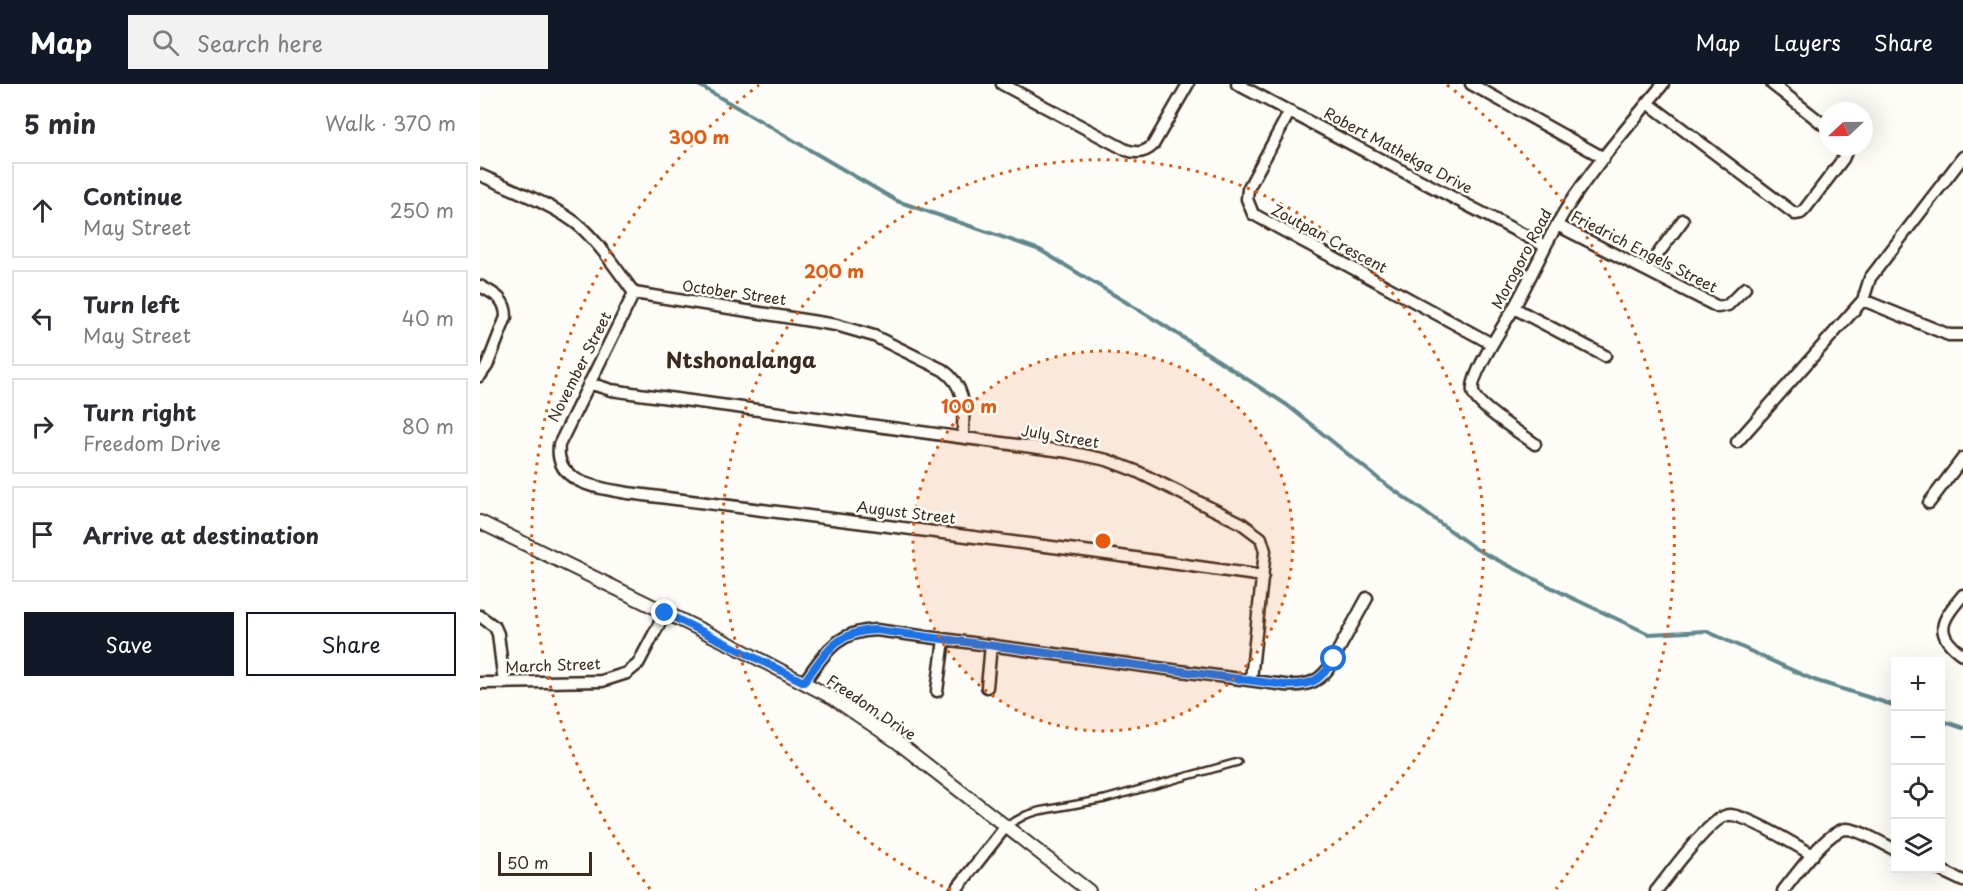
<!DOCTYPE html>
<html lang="en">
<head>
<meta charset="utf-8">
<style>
	body { margin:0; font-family:"Playpen Sans",sans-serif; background:#f2f2f3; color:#2b2b33 }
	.controls { position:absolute; right:18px; bottom:18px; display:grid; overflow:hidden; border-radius:0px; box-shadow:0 6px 24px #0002 }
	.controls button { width:54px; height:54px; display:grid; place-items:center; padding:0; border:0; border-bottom:2px solid #e1e1e2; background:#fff; color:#2b2b33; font:30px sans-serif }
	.compass { position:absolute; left:1339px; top:18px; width:54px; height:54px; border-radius:50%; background:#fff; box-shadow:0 6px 24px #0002; rotate:248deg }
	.scale { position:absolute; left:18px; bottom:15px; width:94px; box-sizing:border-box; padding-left:6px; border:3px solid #3b2a1e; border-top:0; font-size:16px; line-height:21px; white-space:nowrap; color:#3b2a1e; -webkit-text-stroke:4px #fdfcf7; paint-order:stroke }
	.stop { position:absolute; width:18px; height:18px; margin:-14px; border:4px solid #1a73e8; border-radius:50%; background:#fff }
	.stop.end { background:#1a73e8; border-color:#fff; box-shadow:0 2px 6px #0008 }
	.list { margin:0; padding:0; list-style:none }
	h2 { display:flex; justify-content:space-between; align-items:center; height:78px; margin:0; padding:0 24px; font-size:26px }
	h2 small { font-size:20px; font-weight:400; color:#7c7c81 }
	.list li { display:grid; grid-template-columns:39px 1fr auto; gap:18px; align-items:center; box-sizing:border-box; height:96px; margin:0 12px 12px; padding:0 12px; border:2px solid #e1e1e2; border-radius:0px }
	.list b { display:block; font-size:22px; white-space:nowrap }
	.list p { margin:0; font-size:20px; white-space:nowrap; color:#7c7c81 }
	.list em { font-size:20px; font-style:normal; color:#7c7c81 }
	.actions { display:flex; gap:12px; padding:18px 24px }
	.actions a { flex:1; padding:14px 0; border:2px solid #111827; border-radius:0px; text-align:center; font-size:21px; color:#111827 }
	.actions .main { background:#111827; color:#fff }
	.icon { flex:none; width:33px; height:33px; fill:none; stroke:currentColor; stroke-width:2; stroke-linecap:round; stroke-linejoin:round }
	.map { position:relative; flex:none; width:1483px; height:807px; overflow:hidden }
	header { display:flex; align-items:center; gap:36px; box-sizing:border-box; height:84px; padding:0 30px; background:#111827; color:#fff }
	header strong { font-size:28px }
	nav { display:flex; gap:33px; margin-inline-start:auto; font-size:21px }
	.search { width:420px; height:54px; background:#f2f2f3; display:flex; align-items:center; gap:15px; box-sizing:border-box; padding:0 21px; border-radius:0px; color:#7c7c81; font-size:22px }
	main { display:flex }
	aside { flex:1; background:#fff }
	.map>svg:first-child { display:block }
</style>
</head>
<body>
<header>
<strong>Map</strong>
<div class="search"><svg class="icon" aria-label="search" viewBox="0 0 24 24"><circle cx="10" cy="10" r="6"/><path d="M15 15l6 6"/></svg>Search here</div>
<nav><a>Map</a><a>Layers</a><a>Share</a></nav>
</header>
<main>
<aside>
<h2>5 min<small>Walk · 370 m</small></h2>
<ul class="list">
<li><svg class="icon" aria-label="ahead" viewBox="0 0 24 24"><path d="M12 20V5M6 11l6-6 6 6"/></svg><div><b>Continue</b><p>May Street</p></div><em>250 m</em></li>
<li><svg class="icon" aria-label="left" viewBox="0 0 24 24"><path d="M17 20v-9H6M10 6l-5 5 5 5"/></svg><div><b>Turn left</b><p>May Street</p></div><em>40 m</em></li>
<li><svg class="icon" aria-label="right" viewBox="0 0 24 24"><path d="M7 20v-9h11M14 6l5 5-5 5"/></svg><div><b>Turn right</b><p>Freedom Drive</p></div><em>80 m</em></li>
<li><svg class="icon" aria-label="arrive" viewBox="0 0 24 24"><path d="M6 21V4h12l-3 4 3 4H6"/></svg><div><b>Arrive at destination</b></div></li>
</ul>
<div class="actions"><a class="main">Save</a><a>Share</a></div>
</aside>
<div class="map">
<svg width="1483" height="807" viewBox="0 0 1483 807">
	<rect width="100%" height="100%" fill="#fdfcf7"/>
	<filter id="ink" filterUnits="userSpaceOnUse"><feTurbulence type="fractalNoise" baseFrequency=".0167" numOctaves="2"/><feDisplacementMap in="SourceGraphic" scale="12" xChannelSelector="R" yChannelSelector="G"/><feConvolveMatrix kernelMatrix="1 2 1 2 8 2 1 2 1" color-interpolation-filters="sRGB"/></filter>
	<g filter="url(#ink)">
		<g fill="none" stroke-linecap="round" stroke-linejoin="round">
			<!-- stream -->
			<path stroke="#60888c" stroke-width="4" d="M217 0 417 117 560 166 682 240 807 321 900 396 996 465 1090 513 1169 550 1226 547 1334 596 1416 622
				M1460 636 1483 644"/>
			<!-- service casing -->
			<g stroke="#3b2a1e" stroke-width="10">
				<path id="service" d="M526 742 546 731 559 727 625 715 758 678"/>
			</g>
			<!-- minor casing -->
			<g stroke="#3b2a1e" stroke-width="15">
				<path id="minor" d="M522 0 646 66C657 70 665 69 673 61L708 0
					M757 0 1065 162
					M991 0 1124 74
					M1292 0 1348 44
					M1168 19 1315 130 1321 129 1325 125 1363 75 1366 68V63
					M810 27 768 105 767 115 773 130 1012 260
					M0 91C31 105 77 122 102 144 122 163 138 187 154 209L356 241 394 252 463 286C488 304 483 326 483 353
					M1077 141 1238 223 1248 221 1265 204
					M1166 186 1203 136
					M0 202C15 210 26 215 26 233L7 282 0 292
					M154 209 79 361C74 400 120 404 148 409L612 468 783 492
					M1383 216 1469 251H1483
					M1034 224 1125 272
					M109 299 131 306 159 310 589 368 627 376 656 387 761 439 781 454 785 467 771 595
					M1257 358 1383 216 1390 194 1483 73
					M1055 360C1042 350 996 322 993 308 989 293 1024 241 1032 227 1052 193 1066 156 1088 122 1116 79 1151 40 1183 0
					M1449 419 1483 374
					M1483 511C1463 535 1451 549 1483 571
					M0 532 15 543 18 550 24 599
					M324 598C345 569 357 547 396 546L805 601C823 602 837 600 848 585L887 514
					M0 599 122 597 147 589 158 580 185 529
					M507 603 511 561
					M457 607 464 556
					M1456 784 1483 797
					M475 807 526 742
					M1176 807C1189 791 1231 732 1249 731 1263 729 1319 763 1333 771
					M1303 807C1315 792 1348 745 1367 745 1381 746 1403 760 1416 766"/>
			</g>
			<!-- tertiary casing -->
			<g stroke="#3b2a1e" stroke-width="16">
				<path id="tertiary" d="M0 438 252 561 353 614 416 657 609 807"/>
			</g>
			<!-- service -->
			<use href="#service" stroke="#fdfcf7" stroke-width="5"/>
			<!-- minor -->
			<use href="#minor" stroke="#fdfcf7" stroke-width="10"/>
			<!-- tertiary -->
			<use href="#tertiary" stroke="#fdfcf7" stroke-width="12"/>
		</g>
	</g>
	<g fill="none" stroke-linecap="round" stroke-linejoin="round" filter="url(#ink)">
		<!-- route -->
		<path stroke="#1a73e8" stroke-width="8" d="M185 529 324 598C345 569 357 547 396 546L805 601C831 602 841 597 854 575"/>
	</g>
	<!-- distance rings -->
	<circle cx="623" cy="457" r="190" fill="#e8590c" fill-opacity=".12"/>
	<g fill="none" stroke="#e8590c" stroke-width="3" stroke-dasharray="3 6">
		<circle cx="623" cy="457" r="190"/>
		<path d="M471 806A381 381 0 1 1 775 806"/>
		<path d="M170 805A571 571 0 0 1 279 1M967 1A571 571 0 0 1 1076 805"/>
	</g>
	<g text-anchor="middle" stroke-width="5" stroke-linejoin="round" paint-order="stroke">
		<!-- street labels -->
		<g font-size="15" fill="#3b2a1e" stroke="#fdfcf7">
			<text transform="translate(918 67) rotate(28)" y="5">Robert Mathekga Drive</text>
			<text transform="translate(849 155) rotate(28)" y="5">Zoutpan Crescent</text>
			<text transform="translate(1164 168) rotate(27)" y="5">Friedrich Engels Street</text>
			<text transform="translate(1042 175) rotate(-62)" y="5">Morogoro Road</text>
			<text transform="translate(254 209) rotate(8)" y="5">October Street</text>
			<text transform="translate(100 283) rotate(-63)" y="5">November Street</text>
			<text transform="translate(580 353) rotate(9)" y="5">July Street</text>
			<text transform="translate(426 429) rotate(7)" y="5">August Street</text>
			<text transform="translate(73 582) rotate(-2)" y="5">March Street</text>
			<text transform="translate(391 624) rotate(34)" y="5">Freedom Drive</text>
		</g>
		<!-- district labels -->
		<g font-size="21" font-weight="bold" fill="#3b2a1e" stroke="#fdfcf7">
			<text x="261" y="284">Ntshonalanga</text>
		</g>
	</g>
	<circle cx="623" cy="457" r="9" fill="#e8590c" stroke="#fdfcf7" stroke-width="3"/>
	<g font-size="18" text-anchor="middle" font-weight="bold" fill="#e8590c" stroke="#fdfcf7" stroke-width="5" stroke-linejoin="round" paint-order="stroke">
		<text x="219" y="60">300 m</text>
		<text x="354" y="194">200 m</text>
		<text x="489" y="329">100 m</text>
	</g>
</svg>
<div class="controls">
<button>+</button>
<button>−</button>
<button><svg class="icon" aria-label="locate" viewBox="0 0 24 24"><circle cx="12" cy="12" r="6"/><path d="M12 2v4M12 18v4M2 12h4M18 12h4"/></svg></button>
<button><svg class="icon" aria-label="layers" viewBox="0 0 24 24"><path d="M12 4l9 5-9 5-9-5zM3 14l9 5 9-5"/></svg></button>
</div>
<svg class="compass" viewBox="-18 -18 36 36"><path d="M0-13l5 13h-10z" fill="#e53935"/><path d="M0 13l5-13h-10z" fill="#7c7c81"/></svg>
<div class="scale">50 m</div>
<div class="stop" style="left:854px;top:575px"></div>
<div class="stop end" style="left:185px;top:529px"></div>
</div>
</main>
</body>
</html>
